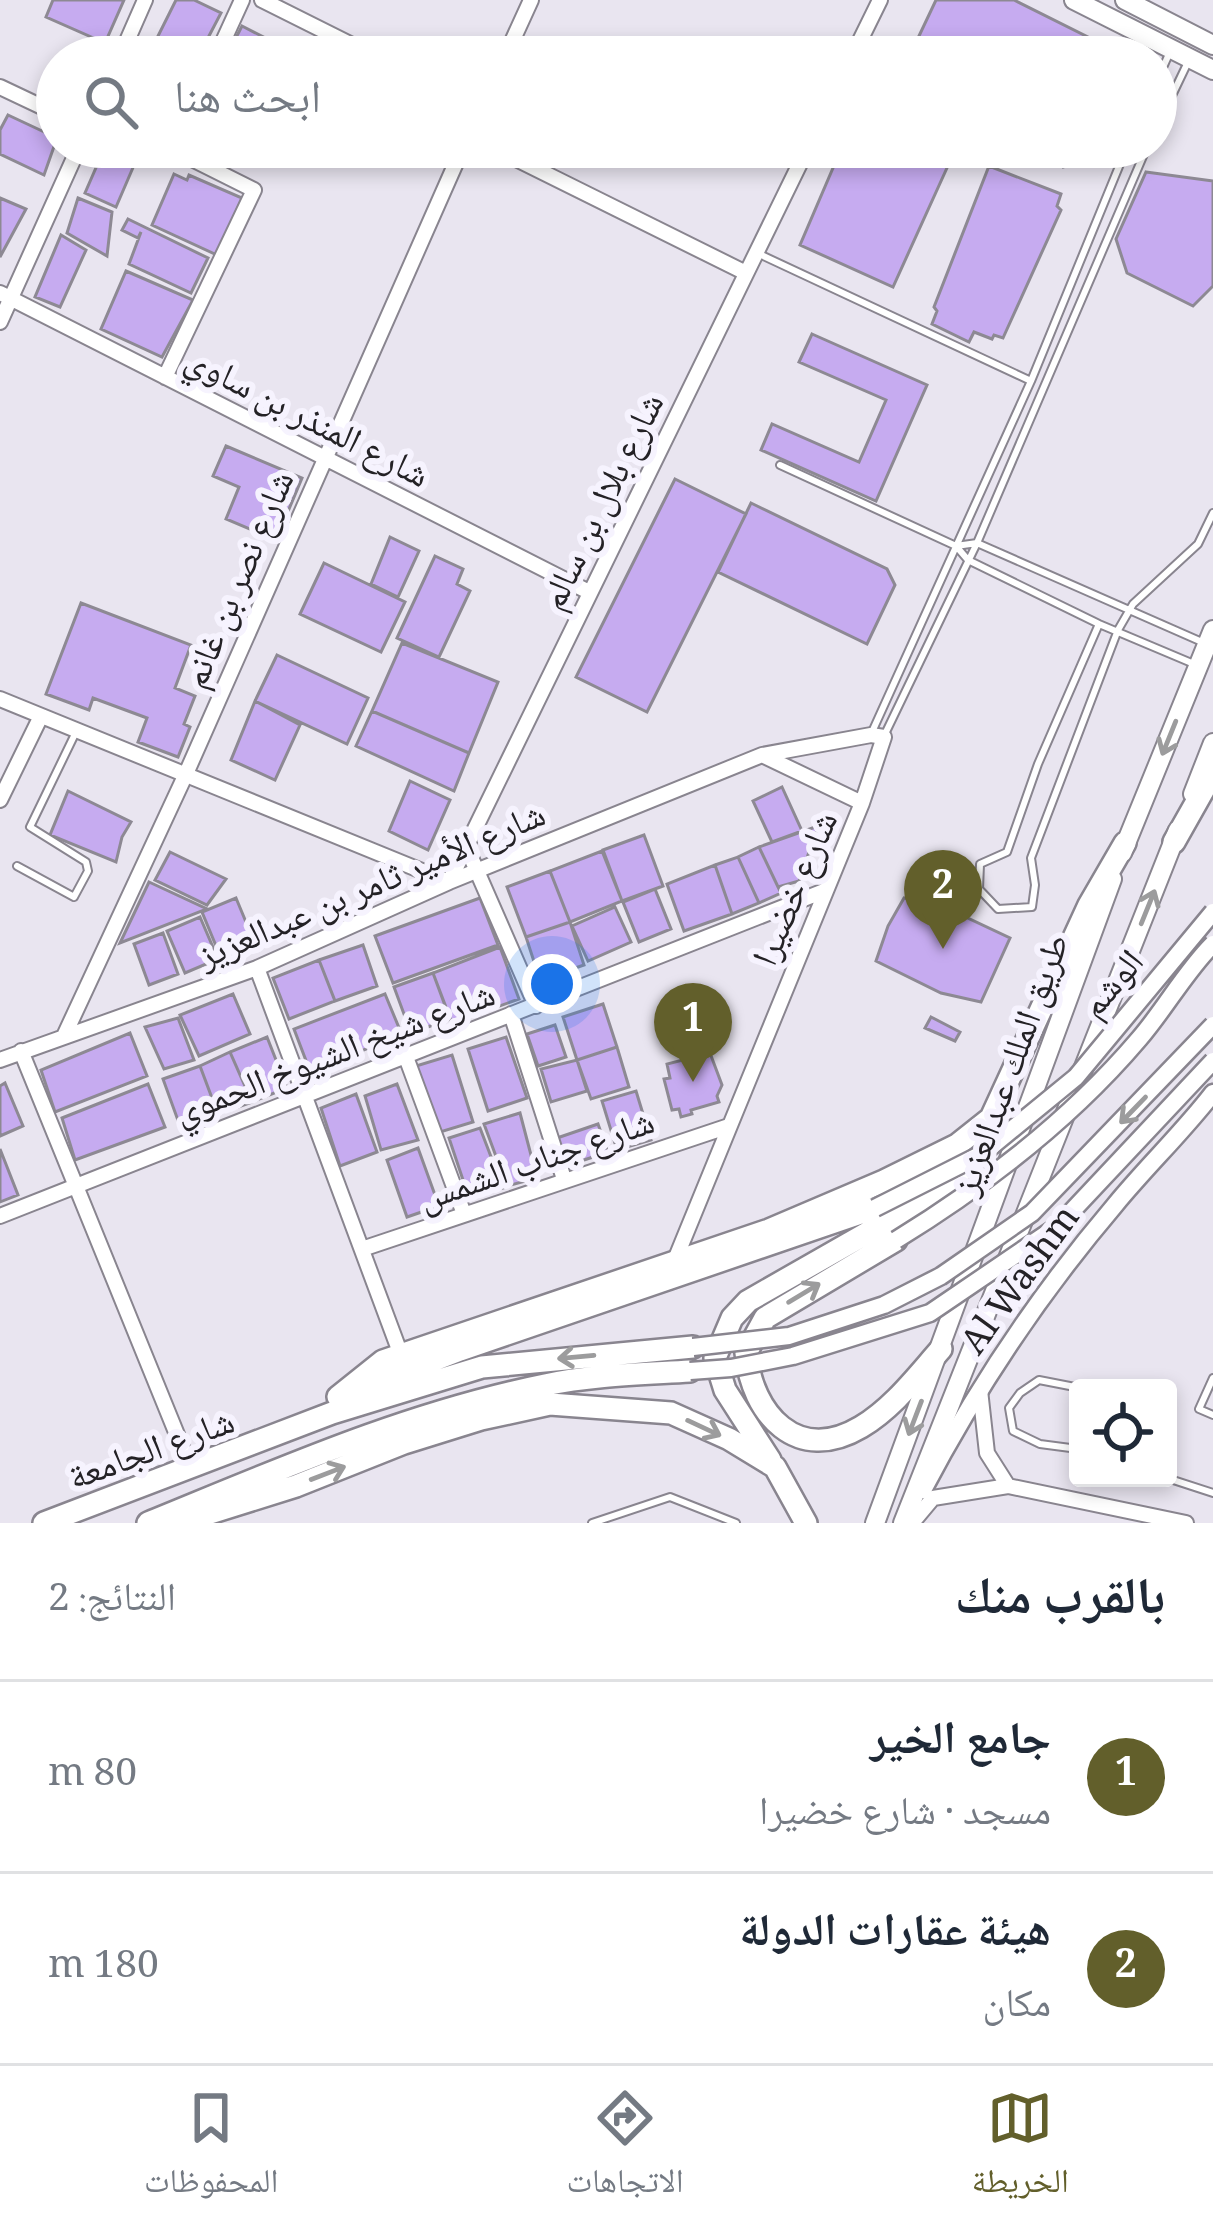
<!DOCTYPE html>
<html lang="ar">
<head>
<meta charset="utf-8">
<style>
	body { margin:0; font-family:Georgia,"Noto Naskh Arabic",serif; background:#f6f6f7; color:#1f2937; direction:rtl }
	.controls { position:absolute; right:36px; bottom:36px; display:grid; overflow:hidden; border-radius:12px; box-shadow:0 6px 18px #0003 }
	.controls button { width:108px; height:108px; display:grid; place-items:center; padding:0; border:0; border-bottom:3px solid #e0e1e3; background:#fff; color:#1f2937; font:60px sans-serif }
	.you { position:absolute; left:552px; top:984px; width:42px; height:42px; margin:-30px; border:9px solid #fff; border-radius:50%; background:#1a73e8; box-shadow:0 0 0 18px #1a73e833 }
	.badge { display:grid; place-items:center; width:78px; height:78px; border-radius:50%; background:#625f2b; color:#fff; font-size:39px; font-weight:700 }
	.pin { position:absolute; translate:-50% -99px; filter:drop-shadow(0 3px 6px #0008) }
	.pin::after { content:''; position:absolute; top:63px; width:42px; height:36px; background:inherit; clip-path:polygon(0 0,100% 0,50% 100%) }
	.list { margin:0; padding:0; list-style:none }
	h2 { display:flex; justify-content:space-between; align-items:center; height:156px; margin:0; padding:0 48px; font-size:51px }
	h2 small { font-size:39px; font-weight:400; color:#747a83 }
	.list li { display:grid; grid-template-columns:78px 1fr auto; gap:36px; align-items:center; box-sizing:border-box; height:192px; padding:0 48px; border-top:3px solid #e0e1e3 }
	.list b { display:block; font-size:45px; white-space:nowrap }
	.list p { margin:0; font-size:39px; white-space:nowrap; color:#747a83 }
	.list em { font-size:39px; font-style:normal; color:#747a83 }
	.icon { flex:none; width:66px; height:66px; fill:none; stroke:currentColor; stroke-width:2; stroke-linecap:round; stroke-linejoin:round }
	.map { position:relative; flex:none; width:1213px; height:1523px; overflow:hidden; direction:ltr }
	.search { position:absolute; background:#fff; box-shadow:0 6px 18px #0003; left:36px; right:36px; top:36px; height:132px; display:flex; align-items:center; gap:30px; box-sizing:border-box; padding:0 42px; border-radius:66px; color:#747a83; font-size:45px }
	.sheet { height:540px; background:#fff }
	nav { display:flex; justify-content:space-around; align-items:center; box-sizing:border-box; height:168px; border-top:3px solid #e0e1e3; background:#fff; font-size:33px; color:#747a83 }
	nav a { display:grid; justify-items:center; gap:6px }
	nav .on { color:#625f2b }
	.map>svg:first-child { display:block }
</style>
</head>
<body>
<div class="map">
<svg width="1213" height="1523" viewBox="0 0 1213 1523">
	<rect width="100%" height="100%" fill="#e9e5f0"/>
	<!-- building -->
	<path fill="#c6abf0" stroke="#8d8993" stroke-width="3" d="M53 0H124L105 43 46 17Z
		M176 0H194L221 13 198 57H175L153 46Z
		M936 0H1014L1128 57H909Z
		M242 26 279 45 273 57H226Z
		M8 115 57 138 44 175 0 154V130Z
		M105 147 141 149 116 207 85 193Z
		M842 147H926L951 159 893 287 800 245Z
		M1032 147H1088L1079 162 1063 167 1051 156Z
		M989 166 1061 194 1057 206 1061 210 1003 338 994 335 992 339 974 332 969 342 932 324 937 311 934 307Z
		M1146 172 1213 181V286L1193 306 1127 273 1116 239Z
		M174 174 187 180 189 175 242 198 217 255 152 225Z
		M0 198 26 209 0 257Z
		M78 198 112 212 107 256 67 233Z
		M128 219 208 258 191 293 129 264 141 232 138 238 122 230Z
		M61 235 86 250 60 307 35 297Z
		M126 271 193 300 162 357 101 329Z
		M812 334 927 385 876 501 761 450 772 424 859 462 886 400 799 362Z
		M226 446 302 478 276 540 226 519 239 487 213 476Z
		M675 479 746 514 647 712 576 677Z
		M751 503 887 569 895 585 867 644 718 572Z
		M390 537 419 551 398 597 371 584Z
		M435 556 463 569 457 584 470 591 439 657 397 638Z
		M324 563 405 602 381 652 300 614Z
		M81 603 191 645 175 688 195 696 184 724 190 727 178 757 138 742 147 718 93 698 89 710 46 694Z
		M402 643 498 682 469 753 372 711Z
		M277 655 368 698 347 744 255 701Z
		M255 701 300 725 275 780 231 760Z
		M372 711 469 753 454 791 356 746Z
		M410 781 450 800 428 850 389 831Z
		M782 787 802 831 772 842 753 801Z
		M68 791 131 822 122 837 116 862 50 835Z
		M818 826 799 881 778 887 759 847Z
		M644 835 663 886 622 901 603 850Z
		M759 847 781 893 759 903 738 857Z
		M602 851 622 901 570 922 550 871Z
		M170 852 226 879 207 905 155 880Z
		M738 857 759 903 732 914 715 865Z
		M715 865 732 914 684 931 667 884Z
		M550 871 570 922 526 937 507 887Z
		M149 882 207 909 120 943Z
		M655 889 671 929 639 942 623 902Z
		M236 898 253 939 219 953 202 912Z
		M480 898 498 945 393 983 375 936Z
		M904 898 942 906 1010 938 981 1002 941 993 876 961 888 926Z
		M615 907 631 942 588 961 572 926Z
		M200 917 218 959 185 973 167 931Z
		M570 922 584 965 540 980 526 937Z
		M163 933 178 974 149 985 134 944Z
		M363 945 377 986 335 1001 319 960Z
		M500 947 519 999 452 1023 433 973Z
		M319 960 335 1001 289 1019 273 978Z
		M433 973 450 1019 411 1033 394 987Z
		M233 994 250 1034 199 1056 180 1015Z
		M385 994 402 1035 310 1071 294 1029Z
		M603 1004 617 1047 577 1060 563 1017Z
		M931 1017 960 1032 955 1041 925 1028Z
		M178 1018 194 1060 164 1069 145 1027Z
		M555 1025 566 1057 538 1066 527 1034Z
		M130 1033 147 1076 55 1112 41 1070Z
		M267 1037 287 1088 252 1102 230 1052Z
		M506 1037 527 1098 488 1111 468 1049Z
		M617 1047 629 1087 591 1099 577 1060Z
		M230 1052 252 1102 218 1114 200 1066Z
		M710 1053 722 1085 717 1096 719 1102 691 1110 692 1114 681 1117 679 1109 672 1110 664 1079 670 1078 667 1064Z
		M452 1055 473 1122 437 1133 416 1066Z
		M577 1060 587 1091 551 1102 541 1069Z
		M200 1066 218 1114 180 1126 163 1079Z
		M5 1083 23 1126 0 1136V1086Z
		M148 1084 165 1127 75 1160 62 1118Z
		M397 1084 418 1140 381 1150 365 1096Z
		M636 1091 651 1140 617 1150 602 1101Z
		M356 1094 377 1152 340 1166 321 1108Z
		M520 1113 537 1178 507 1186 484 1124Z
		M598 1124 608 1152 566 1166 557 1138Z
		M480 1128 503 1188 469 1198 449 1138Z
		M418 1148 439 1206 407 1217 387 1160Z
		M0 1149 18 1195 0 1202Z"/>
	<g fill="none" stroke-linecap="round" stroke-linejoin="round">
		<!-- service casing -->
		<g stroke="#89858f" stroke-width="10">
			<path id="service" d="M1156 83 1169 54
				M1156 129 1188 62
				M757 253 1031 381
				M780 465 956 546 968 560 1099 624 1194 664
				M956 546 977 543 1202 642
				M1099 624 1038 764 1007 852 980 864 979 889 998 909 1032 907 1035 885 1031 858 1118 630 1133 604 1198 544 1213 513
				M872 732 1031 381 1127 147
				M885 734 977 543 1147 147
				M17 866 74 897 88 871 86 862 30 827 75 734
				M1213 1378 1199 1409 1213 1415
				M1078 1449 1040 1444 1013 1431 1009 1408 1020 1393 1039 1380 1080 1388
				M1167 1478 1213 1493
				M592 1523 670 1497 736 1523"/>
		</g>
		<!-- minor casing -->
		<g stroke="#89858f" stroke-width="18">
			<path id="minor" d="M262 0 376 57
				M120 57 145 0
				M216 57 242 0
				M505 57 531 0
				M852 57 880 0
				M0 87 57 114
				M492 147 746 273
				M0 293 589 592
				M0 322 79 147
				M165 377 254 190 168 147
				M0 699 449 882 808 147
				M762 755 862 803
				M0 800 41 716
				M466 846 536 1006
				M257 968 401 1355
				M511 1014 564 1179
				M65 1034 185 776 463 147
				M21 1051 191 1469
				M406 1057 464 1214
				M0 1060 257 968 449 882 762 755 871 735 884 737 862 803 675 1260
				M0 1216 824 891
				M362 1249 729 1126
				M980 1390 987 1453 1008 1486
				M912 1523 933 1498 1008 1486 1186 1523"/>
		</g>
		<!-- tertiary casing -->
		<g stroke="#89858f" stroke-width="21">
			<path id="tertiary" d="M923 1490C976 1389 1041 1292 1115 1205 1147 1166 1183 1132 1213 1093"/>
		</g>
		<!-- secondary casing -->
		<g stroke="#89858f" stroke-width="22">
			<path id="secondary" d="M1074 0 1213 70
				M1125 0 1213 45
				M1193 794 1213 743
				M1122 853 1213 630
				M875 1523 1112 879
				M903 1523 1178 830"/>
		</g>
		<!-- primary casing -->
		<g stroke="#89858f" stroke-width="26">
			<path id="primary" d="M1174 842 1213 773
				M896 1240 765 1318 746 1353C752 1414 797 1465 861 1427 893 1408 917 1376 941 1349
				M359 1389 460 1350 875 1208
				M338 1397 383 1361 769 1230 884 1181 957 1145 991 1118 1089 905 1125 843
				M770 1460 725 1390 715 1358 732 1318 748 1301 932 1196 972 1162
				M44 1523 332 1413 482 1367 693 1347
				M148 1523C278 1470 406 1413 545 1385 592 1375 642 1374 690 1371
				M178 1523 296 1486 404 1443 481 1419 550 1404 671 1413 729 1439 775 1467 806 1523"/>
		</g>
		<!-- service -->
		<use href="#service" stroke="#fff" stroke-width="6"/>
		<!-- minor -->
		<use href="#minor" stroke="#fff" stroke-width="14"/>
		<!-- tertiary -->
		<use href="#tertiary" stroke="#fff" stroke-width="16"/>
		<!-- secondary -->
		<use href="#secondary" stroke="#fff" stroke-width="18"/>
		<!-- primary -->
		<use href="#primary" stroke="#fff" stroke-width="21"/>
		<!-- tertiary-bridge casing -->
		<g stroke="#89858f" stroke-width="21" stroke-linecap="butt">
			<path id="tertiary-bridge" d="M875 1208 982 1154 1076 1077 1213 912
				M896 1240C984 1186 1071 1119 1139 1039 1165 1009 1185 972 1213 944
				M693 1347 789 1336 884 1305 941 1276 1032 1213 1213 1025
				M690 1371 731 1368 793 1356 930 1313 1058 1226 1213 1061"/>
		</g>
		<!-- tertiary-bridge -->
		<use href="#tertiary-bridge" stroke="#fff" stroke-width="16"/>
	</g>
	<!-- one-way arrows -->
	<defs><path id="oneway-shaft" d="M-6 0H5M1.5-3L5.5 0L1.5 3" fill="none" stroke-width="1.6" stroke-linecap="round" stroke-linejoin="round" transform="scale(3)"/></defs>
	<g stroke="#9c9c9d">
		<use href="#oneway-shaft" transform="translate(1169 738) rotate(112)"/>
		<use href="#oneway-shaft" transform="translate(1148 907) rotate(-68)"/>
		<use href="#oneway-shaft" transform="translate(1133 1110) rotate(134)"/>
		<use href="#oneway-shaft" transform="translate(804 1293) rotate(-31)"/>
		<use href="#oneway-shaft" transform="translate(576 1357) rotate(175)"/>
		<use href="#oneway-shaft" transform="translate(915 1418) rotate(111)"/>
		<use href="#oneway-shaft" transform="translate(704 1428) rotate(25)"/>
		<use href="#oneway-shaft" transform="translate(328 1473) rotate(-21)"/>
	</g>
	<g text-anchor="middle" stroke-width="12" stroke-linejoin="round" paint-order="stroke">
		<!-- street labels -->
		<g font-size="36" fill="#242226" stroke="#f6f3fe">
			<text transform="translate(308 416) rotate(27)" y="13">شارع المنذر بن ساوي</text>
			<text transform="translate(601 501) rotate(-64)" y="13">شارع بلال بن سالم</text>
			<text transform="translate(237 579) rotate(-67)" y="13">شارع نصر بن غانم</text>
			<text transform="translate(371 884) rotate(-23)" y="13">شارع الأمير ثامر بن عبدالعزيز</text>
			<text transform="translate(794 888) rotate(-67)" y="13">شارع خضيرا</text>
			<text transform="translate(1111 983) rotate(-50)" y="13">الوشم</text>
			<text transform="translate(334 1052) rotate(-21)" y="13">شارع شيخ الشيوخ الحموي</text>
			<text transform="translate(1010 1064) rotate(-70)" y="13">طريق الملك عبدالعزيز</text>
			<text transform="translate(536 1159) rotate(-19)" y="13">شارع جناب الشمس</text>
			<text transform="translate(1019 1279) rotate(-54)" y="13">Al Washm</text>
			<text transform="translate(151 1448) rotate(-20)" y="13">شارع الجامعة</text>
		</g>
	</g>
</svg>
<div class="controls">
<button><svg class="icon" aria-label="locate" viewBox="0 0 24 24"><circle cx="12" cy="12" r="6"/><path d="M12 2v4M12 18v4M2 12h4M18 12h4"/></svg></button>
</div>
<div class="you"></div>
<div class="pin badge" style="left:693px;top:1082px">1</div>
<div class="pin badge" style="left:943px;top:949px">2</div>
<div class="search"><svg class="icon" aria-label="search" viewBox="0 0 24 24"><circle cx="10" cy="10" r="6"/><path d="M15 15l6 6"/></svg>ابحث هنا</div>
</div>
<section class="sheet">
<h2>بالقرب منك<small>النتائج: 2</small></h2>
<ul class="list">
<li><span class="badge">1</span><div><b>جامع الخير</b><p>مسجد · شارع خضيرا</p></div><em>80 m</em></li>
<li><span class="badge">2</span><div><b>هيئة عقارات الدولة</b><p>مكان</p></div><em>180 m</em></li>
</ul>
</section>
<nav>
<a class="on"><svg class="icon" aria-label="map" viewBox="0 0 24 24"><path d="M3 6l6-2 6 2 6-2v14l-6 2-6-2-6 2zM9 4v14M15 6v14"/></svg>الخريطة</a>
<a><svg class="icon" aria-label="directions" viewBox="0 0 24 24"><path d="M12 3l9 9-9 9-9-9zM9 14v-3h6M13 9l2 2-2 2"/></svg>الاتجاهات</a>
<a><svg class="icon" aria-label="saved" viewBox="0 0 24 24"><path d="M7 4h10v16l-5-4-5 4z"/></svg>المحفوظات</a>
</nav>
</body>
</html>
